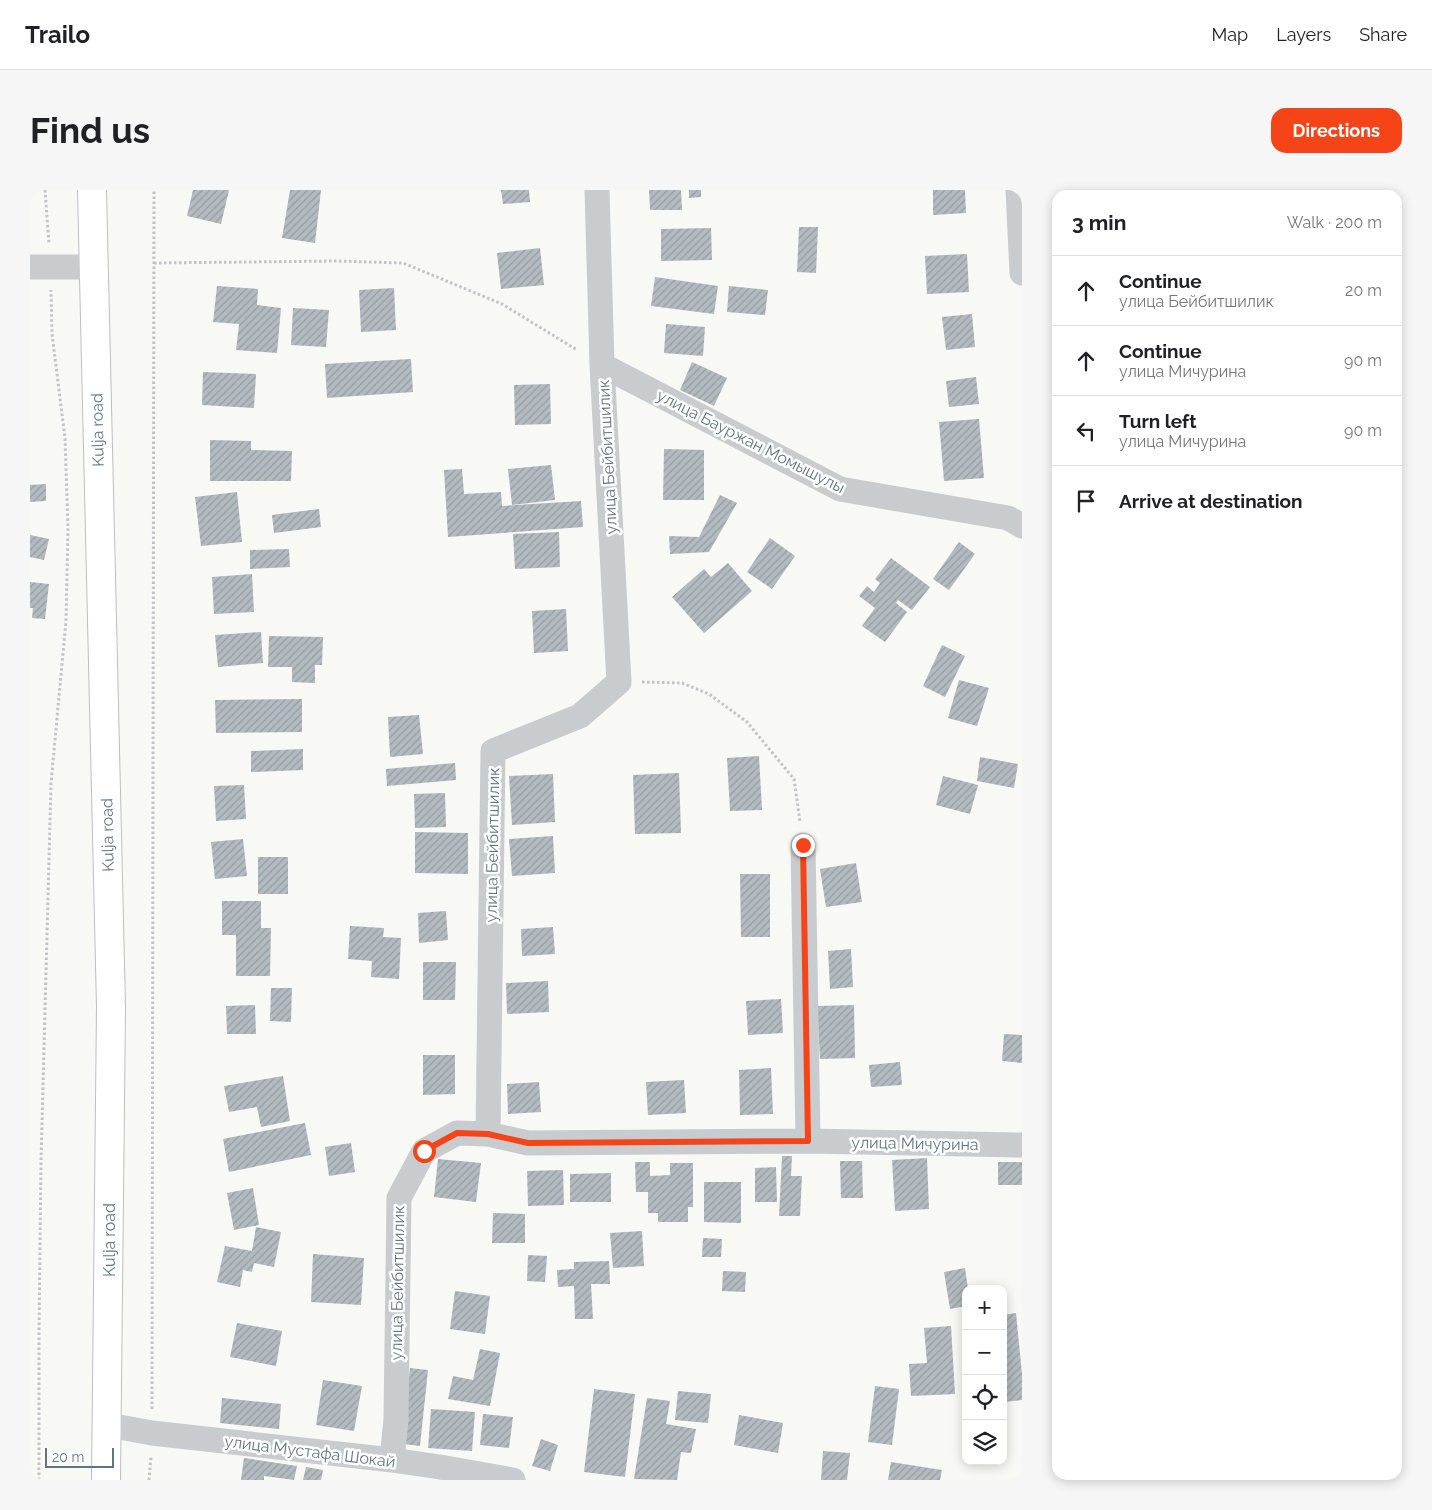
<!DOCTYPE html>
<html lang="en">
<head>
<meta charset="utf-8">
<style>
	body { margin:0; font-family:Raleway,sans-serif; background:#f6f6f6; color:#202124 }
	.controls { position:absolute; right:15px; bottom:15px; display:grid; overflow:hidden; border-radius:10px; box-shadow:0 2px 12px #0003 }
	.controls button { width:45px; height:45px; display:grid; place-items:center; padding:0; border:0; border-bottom:1px solid #e0e0e0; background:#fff; color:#202124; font:25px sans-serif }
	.scale { position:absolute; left:15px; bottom:12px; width:69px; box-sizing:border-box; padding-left:5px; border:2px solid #607583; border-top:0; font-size:14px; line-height:18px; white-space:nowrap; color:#607583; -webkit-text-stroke:4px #fff; paint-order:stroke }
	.stop { position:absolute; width:15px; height:15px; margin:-11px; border:4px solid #f54518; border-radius:50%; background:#fff }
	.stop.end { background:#f54518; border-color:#fff; box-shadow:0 1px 5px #0008 }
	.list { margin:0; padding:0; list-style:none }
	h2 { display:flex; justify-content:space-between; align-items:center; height:65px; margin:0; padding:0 20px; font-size:21px }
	h2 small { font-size:16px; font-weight:400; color:#757577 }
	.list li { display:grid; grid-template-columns:32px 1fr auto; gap:15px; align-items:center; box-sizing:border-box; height:70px; padding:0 20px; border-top:1px solid #e0e0e0 }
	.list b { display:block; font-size:19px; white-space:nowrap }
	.list p { margin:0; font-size:16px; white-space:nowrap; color:#757577 }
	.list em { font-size:16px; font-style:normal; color:#757577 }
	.icon { flex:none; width:28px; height:28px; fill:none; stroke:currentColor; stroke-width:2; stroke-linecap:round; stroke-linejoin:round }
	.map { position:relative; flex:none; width:992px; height:1290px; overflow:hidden; border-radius:15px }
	header { display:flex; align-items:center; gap:30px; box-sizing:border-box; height:70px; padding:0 25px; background:#fff; border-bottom:1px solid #e0e0e0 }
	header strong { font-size:24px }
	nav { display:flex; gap:28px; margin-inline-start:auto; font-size:18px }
	.intro { display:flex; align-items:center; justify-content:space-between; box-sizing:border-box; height:120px; padding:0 30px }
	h1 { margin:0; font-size:35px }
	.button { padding:12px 22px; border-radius:15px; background:#f54518; color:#fff; font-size:18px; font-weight:700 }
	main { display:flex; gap:30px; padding:0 30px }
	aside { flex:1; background:#fff; border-radius:15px; box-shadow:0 2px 12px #0003 }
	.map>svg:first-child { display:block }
</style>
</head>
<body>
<header>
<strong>Trailo</strong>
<nav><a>Map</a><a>Layers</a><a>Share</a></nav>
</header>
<div class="intro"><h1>Find us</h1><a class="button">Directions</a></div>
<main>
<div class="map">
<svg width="992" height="1290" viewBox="0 0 992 1290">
	<defs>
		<pattern id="building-hatch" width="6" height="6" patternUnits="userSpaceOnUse" patternTransform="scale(1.25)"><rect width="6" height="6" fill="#b3bbc0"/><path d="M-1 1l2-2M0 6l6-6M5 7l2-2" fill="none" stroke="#959da1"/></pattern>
	</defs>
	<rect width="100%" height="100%" fill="#f8f8f5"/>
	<!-- building -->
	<path fill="url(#building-hatch)" d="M163 0H199L191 34 157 26Z
		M260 0H291L285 53 252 48Z
		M471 0H499L500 12 473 14Z
		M619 0H651L652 20H620Z
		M659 0H671V7L659 8Z
		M903 0H935L936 23 903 25Z
		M769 37H788L786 83 767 82Z
		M681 38 682 70 631 71V39Z
		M510 58 514 95 471 99 467 63Z
		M937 64 939 102 897 104 895 66Z
		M625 87 688 96 684 124 621 116Z
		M187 96 228 99 227 115 251 118 247 163 206 160 209 134 183 132Z
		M699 96 738 100 735 125 697 122Z
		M364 98 366 140 331 142 329 100Z
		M263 118 299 120 296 157 261 155Z
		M942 124 945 157 916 160 912 127Z
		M636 134 675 137 673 166 634 163Z
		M381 169 383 202 297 208 295 174Z
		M662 172 697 188 684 216 650 200Z
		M173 182 226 184 224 218 172 215Z
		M946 187 949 214 919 217 916 191Z
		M520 194 521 234 485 235 484 195Z
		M949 229 954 288 914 291 909 232Z
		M180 250 221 251V260L262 261 261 291H180Z
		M634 259 674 260V310H633Z
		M521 275 525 310 482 315 478 279Z
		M432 279 434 304 471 302 472 316 551 311 553 337 418 347 414 280Z
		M16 294V311L0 312V295Z
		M207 302 212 352 171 356 165 307Z
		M690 305 707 313 679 362 640 364 639 346 669 347Z
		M289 319 291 337 244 343 242 325Z
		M529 342 530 377 485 379 483 344Z
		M0 345 19 349 14 370 0 367Z
		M740 348 765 366 742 399 717 382Z
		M929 352 945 364 919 400 903 389Z
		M259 359 260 377 220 379V360Z
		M861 368 900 397 882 420 868 410 866 413 877 422 855 452 832 436 845 418 829 406 837 396 844 402 850 393 845 389Z
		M698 373 722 401 674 443 642 407 674 379 681 387Z
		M222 384 224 422 184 424 182 387Z
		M0 392 19 394 15 429 2 428 3 418H0Z
		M536 419 538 461 504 463 502 421Z
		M231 442 233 473 188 477 185 445Z
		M239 446 293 447 292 475H285V493L262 492V477H238Z
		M912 455 935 466 915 507 893 496Z
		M929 490 959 498 947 536 918 528Z
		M272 509V542L186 543 185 510Z
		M389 525 393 564 360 567 358 527Z
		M273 559V580L221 582V561Z
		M729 566 732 620 700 621 697 568Z
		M950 567 988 574 984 598 947 591Z
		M425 573 426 590 357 596 356 579Z
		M649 583 651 643 605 644 603 585Z
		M523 584 525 632 482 635 479 586Z
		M913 586 948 595 940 624 906 615Z
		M214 595 216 629 186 631 184 596Z
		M415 603 416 637 385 638 384 604Z
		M385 642 438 643V684L385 683Z
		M523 646 525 683 482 686 479 649Z
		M213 649 217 686 185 689 181 652Z
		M228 667H258V704H228Z
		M826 673 832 712 796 717 790 679Z
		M710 684H740V747H711Z
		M192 711H231V738H241L240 786H206V745H192Z
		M416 721 418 750 389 753 388 723Z
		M320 736 354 738 353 747 371 748 369 789 341 787 342 771 318 769Z
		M523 737 525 764 492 766 491 739Z
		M821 759 823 797 800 799 798 761Z
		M393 772H426L425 810H393Z
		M518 791 519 822 477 824 476 793Z
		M241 798H262L261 832 240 831Z
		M751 809 753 843 718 845 716 811Z
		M225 815 226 844H197L196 816Z
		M824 815 825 868 790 869 787 816Z
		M974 844 992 845V873L972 871Z
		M393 865H425V904L393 905Z
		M870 872 872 895 841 897 839 875Z
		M741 878 743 924 710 925 709 880Z
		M253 886 260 931 231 937 227 917 199 922 194 896Z
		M654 890 656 923 618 925 616 892Z
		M509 892 511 922 478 924 477 894Z
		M275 933 281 965 199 982 193 949Z
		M321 953 325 982 299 986 295 957Z
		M752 966H762L761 986H772L770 1026H749Z
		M897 968 899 1019 865 1021 862 970Z
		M408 969 451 973 446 1012 404 1007Z
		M810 971H832L833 1008H811Z
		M605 972H620V986L640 985V973H663V1017H658V1032H628V1023H618V1002H606Z
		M968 972H992V995H968Z
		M746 977 747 1012H725V978Z
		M533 980 534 1015 498 1016 497 981Z
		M581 983V1012H540V984Z
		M674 992H711V1033L674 1032Z
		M223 998 229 1035 204 1040 197 1003Z
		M463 1023 495 1024V1053H462Z
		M226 1037 251 1042 244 1077 224 1073 222 1082 213 1080 210 1097 187 1092 195 1056 222 1061Z
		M612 1041 614 1076 583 1078 580 1043Z
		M673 1048 692 1049 691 1067H672Z
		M283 1064 334 1068 331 1115 281 1112Z
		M498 1065 517 1066 515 1092 497 1091Z
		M579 1071 580 1094H561L563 1129H545L544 1096 528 1097 527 1080 544 1079V1072Z
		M935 1078 938 1099H936V1116L920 1119 914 1082Z
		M693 1081 716 1082 715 1102 692 1101Z
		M425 1101 460 1106 455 1144 420 1139Z
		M986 1123 992 1184V1210L973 1212V1125Z
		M207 1133 252 1141 246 1176 200 1167Z
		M921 1136 925 1204 881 1206 879 1174 897 1173 894 1138Z
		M450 1159 470 1163 460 1216 418 1209 423 1186 443 1190Z
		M380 1178 398 1180 390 1256 373 1254Z
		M293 1190 332 1196 324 1241 286 1235Z
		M845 1196 869 1199 862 1255 838 1252Z
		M564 1199 605 1204 595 1287 554 1282Z
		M648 1201 681 1204 678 1233 645 1230Z
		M192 1208 251 1214 249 1239 190 1233Z
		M617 1208 640 1211 636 1234 666 1239 661 1263 651 1262 647 1290 604 1289Z
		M401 1219 445 1222 442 1261 398 1258Z
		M453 1224 483 1227 479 1258 450 1255Z
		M709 1225 753 1233 748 1263 704 1255Z
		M511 1249 528 1255 520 1281 502 1276Z
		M793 1261 820 1263 817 1290H791Z
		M214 1268 267 1276 264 1290 234 1286V1290H211Z
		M861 1272 912 1280 910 1290H858Z
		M276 1277 293 1280 291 1290H273Z"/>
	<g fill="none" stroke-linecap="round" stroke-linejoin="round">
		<!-- primary casing -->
		<g stroke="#bbbfc3" stroke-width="30">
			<path id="primary" d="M62 0 81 817 76 1290"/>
		</g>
		<!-- path -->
		<path stroke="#c1c4c6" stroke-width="3" stroke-dasharray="2.5 2.5" stroke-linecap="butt" d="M15 0 19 54
			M124 73 307 71 373 73 472 114 547 160
			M612 492 652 493 679 504 717 532 764 589 770 632
			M122 1219 124 0
			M9 1290V1141L11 972 21 593 36 431 38 338 35 248 22 144 21 100
			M119 1290 121 1266"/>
		<!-- street -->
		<path stroke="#c8cccf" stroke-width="25" d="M988 0 992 83
			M0 77H63
			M572 175 810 299 978 328 992 336
			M773 655 778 951
			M458 944 463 561 550 526 589 492 572 175 567 0
			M78 1235 122 1243 362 1270 410 1277 483 1290
			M362 1270 366 1229 369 1008 394 961 427 943 458 944 498 953 778 951 992 955"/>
		<!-- primary -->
		<use href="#primary" stroke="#fff" stroke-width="28"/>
	</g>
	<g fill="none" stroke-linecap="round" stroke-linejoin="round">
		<!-- route -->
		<path stroke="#f54518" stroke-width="6" d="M394 961 427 943 458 944 498 953 778 951 773 655"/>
	</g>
	<g text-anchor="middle" stroke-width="5" stroke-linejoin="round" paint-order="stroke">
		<!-- street labels -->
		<g font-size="16" fill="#607583" stroke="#fff">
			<text transform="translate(67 240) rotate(-91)" y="6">Kulja road</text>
			<text transform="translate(721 251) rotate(27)" y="6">улица Бауржан Момышулы</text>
			<text transform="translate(577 267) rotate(-93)" y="6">улица Бейбитшилик</text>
			<text transform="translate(77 645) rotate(-91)" y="6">Kulja road</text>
			<text transform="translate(462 655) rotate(-89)" y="6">улица Бейбитшилик</text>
			<text transform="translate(885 953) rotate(1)" y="6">улица Мичурина</text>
			<text transform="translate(79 1050) rotate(-90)" y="6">Kulja road</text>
			<text transform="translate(367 1093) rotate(-89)" y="6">улица Бейбитшилик</text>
			<text transform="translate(280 1261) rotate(7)" y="6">улица Мустафа Шокай</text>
		</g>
	</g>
</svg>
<div class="controls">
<button>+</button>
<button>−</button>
<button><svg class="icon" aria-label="locate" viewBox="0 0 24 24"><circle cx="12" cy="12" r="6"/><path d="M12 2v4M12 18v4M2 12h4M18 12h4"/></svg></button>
<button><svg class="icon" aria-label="layers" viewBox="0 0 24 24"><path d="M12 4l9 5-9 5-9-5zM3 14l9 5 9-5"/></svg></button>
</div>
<div class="scale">20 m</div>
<div class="stop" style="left:394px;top:961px"></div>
<div class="stop end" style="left:773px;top:655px"></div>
</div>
<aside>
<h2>3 min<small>Walk · 200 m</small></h2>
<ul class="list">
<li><svg class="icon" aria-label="ahead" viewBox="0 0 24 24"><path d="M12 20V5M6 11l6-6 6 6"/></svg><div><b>Continue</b><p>улица Бейбитшилик</p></div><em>20 m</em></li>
<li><svg class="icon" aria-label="ahead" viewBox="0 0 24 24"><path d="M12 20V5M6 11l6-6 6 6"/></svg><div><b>Continue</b><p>улица Мичурина</p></div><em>90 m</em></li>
<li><svg class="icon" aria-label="left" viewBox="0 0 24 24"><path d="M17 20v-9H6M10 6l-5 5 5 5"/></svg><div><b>Turn left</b><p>улица Мичурина</p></div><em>90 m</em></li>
<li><svg class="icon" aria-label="arrive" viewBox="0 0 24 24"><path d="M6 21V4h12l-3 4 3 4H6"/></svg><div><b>Arrive at destination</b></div></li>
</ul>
</aside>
</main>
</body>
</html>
